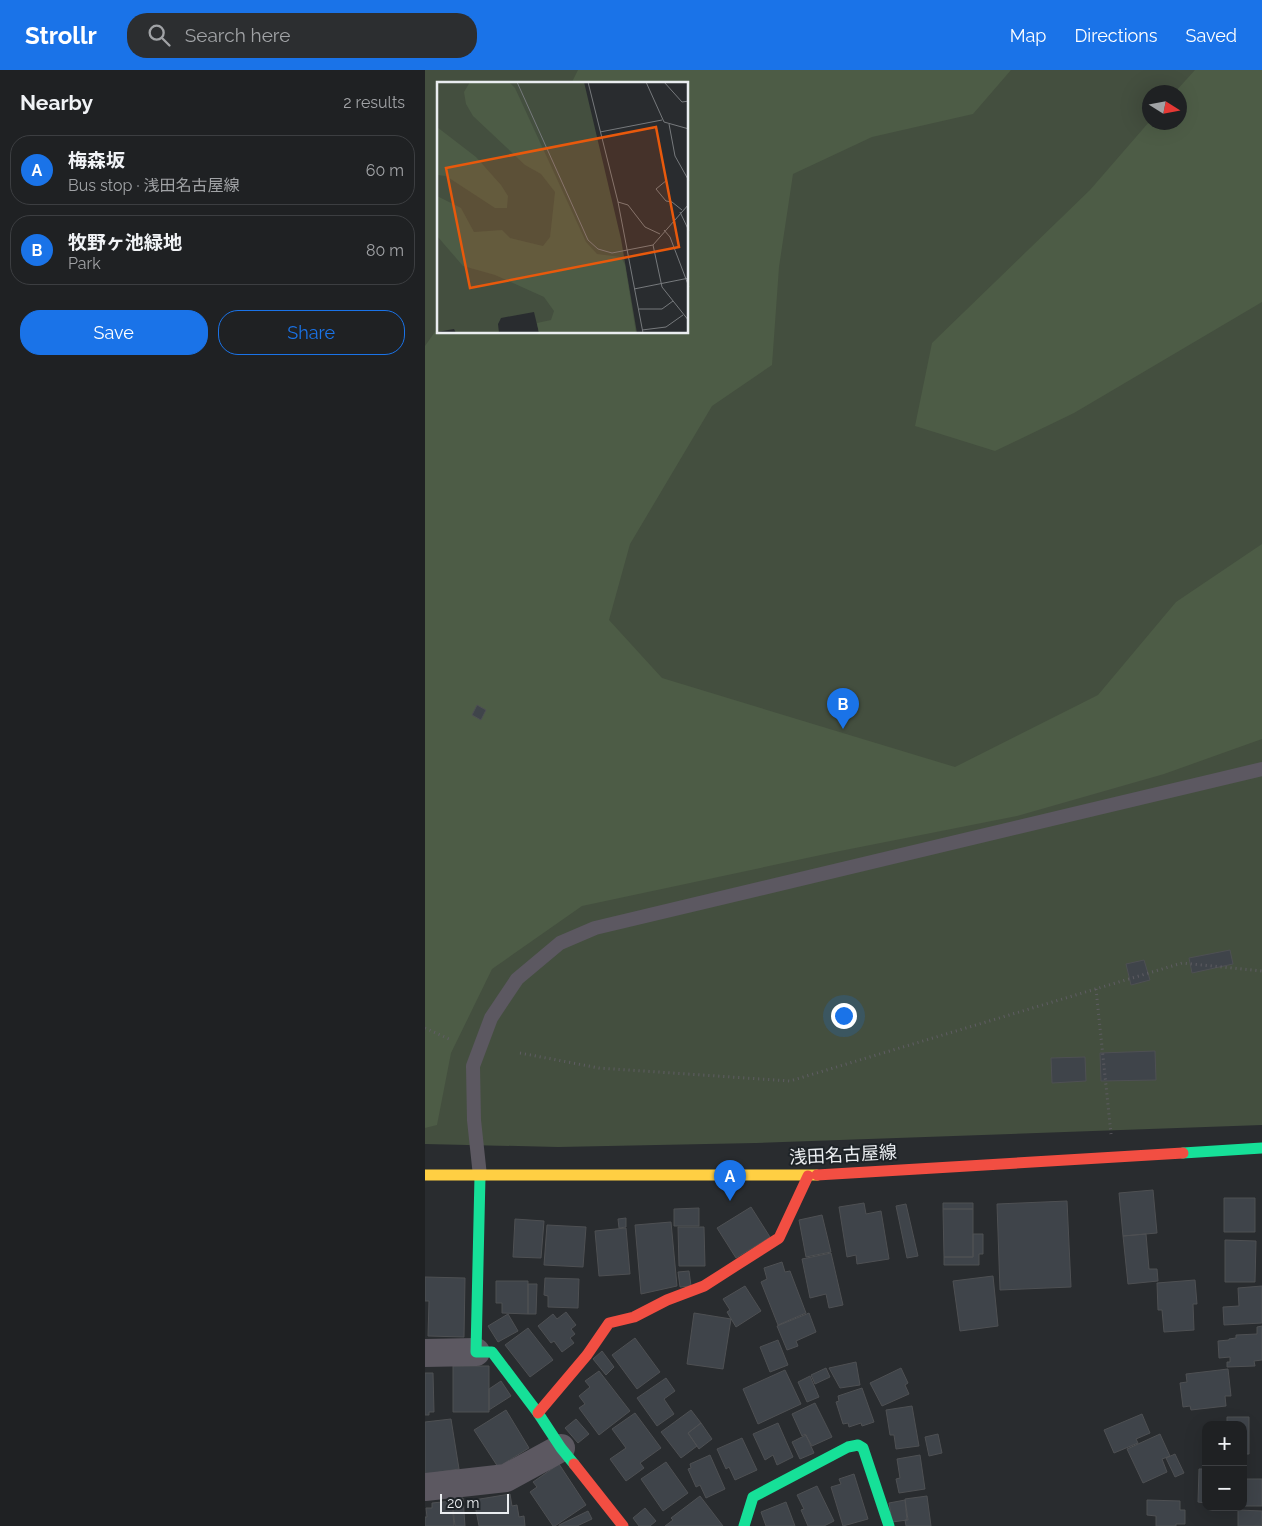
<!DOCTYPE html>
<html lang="en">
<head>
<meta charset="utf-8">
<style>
	body { margin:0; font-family:Raleway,"Noto Sans JP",sans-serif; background:#2c2e30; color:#f1f3f6 }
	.controls { position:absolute; right:15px; bottom:15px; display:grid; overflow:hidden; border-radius:10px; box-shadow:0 5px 20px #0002 }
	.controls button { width:45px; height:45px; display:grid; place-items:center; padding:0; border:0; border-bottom:1px solid #3c3e41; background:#1f2123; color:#f1f3f6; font:25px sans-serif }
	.compass { position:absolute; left:717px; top:15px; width:45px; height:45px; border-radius:50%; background:#1f2123; box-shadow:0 5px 20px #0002; rotate:101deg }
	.scale { position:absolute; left:15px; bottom:12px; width:69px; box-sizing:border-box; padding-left:5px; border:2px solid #eaedf0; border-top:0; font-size:14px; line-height:18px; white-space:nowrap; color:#eaedf0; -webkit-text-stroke:4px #1e2327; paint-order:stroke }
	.you { position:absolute; left:418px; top:945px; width:18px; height:18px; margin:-12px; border:4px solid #fff; border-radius:50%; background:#1a73e8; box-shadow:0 0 0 8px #1a73e833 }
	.badge { display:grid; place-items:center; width:32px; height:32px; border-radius:50%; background:#1a73e8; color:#fff; font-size:16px; font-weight:700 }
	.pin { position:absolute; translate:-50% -41px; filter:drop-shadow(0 1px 2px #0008) }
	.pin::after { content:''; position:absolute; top:26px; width:18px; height:15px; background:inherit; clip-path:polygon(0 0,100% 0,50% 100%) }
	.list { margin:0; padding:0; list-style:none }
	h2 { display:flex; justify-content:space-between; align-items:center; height:65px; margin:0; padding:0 20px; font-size:21px }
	h2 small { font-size:16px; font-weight:400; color:#a1a3a6 }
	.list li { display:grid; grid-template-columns:32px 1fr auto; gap:15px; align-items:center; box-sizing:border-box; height:70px; margin:0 10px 10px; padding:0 10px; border:1px solid #3c3e41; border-radius:20px }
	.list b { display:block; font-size:19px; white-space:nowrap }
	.list p { margin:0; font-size:16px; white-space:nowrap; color:#a1a3a6 }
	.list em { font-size:16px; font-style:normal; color:#a1a3a6 }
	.actions { display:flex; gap:10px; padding:15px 20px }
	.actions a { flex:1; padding:11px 0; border:1px solid #1a73e8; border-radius:20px; text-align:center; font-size:18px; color:#1a73e8 }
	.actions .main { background:#1a73e8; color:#fff }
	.icon { flex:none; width:28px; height:28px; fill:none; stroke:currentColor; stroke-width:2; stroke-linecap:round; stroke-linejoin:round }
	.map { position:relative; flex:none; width:837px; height:1456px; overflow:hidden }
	header { display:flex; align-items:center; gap:30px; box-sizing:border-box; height:70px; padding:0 25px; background:#1a73e8; color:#fff }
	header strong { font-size:24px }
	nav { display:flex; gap:28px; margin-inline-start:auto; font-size:18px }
	.search { width:350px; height:45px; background:#2c2e30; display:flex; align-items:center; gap:12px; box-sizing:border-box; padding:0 18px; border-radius:20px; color:#a1a3a6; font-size:19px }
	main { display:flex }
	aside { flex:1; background:#1f2123 }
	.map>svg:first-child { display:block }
</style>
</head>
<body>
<header>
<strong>Strollr</strong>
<div class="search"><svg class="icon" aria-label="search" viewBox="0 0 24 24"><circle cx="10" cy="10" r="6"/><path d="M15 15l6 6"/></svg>Search here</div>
<nav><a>Map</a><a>Directions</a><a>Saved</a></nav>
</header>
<main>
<aside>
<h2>Nearby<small>2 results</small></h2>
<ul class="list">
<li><span class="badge">A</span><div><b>梅森坂</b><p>Bus stop · 浅田名古屋線</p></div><em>60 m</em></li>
<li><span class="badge">B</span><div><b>牧野ヶ池緑地</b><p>Park</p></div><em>80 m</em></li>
</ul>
<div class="actions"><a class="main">Save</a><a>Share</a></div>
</aside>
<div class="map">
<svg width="837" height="1456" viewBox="0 0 837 1456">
	<rect width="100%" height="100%" fill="#292c2f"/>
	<!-- green -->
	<path fill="#444f3f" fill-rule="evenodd" d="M0 0H837V1055L331 1073 133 1077 0 1074ZM14 14H262V262H14ZM724 22H754V52H724Z"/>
	<!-- forest -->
	<path fill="#4d5c46" d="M153 0H586L548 44 447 67 368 104 354 197 347 295 287 336 205 474 184 550 237 608 530 697 673 625 751 532 837 474V669L739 704 592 746 410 782 157 836 67 899 26 983 12 1055 0 1058V276L14 256V262H262V14H146Z
		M770 0H837V232L649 343 570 381 490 356 507 273 665 120 724 52H754V22H750Z"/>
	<!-- building -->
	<path fill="#3f444a" stroke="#4e5053" d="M52 635 61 640 56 650 47 645Z
		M805 880 808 894 767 903 764 888Z
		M719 890 725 910 706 915 701 894Z
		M730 981 731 1010 676 1011 675 983Z
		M660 987 661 1011 627 1013 626 988Z
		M728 1120 732 1163 698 1166 694 1123Z
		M799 1128H830V1162H799Z
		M642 1131 646 1217 575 1220 572 1134Z
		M439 1133 441 1144 456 1141 464 1189 432 1194 431 1185 422 1187 414 1137Z
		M518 1133H548V1139H518Z
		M481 1134 493 1186 482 1188 471 1136Z
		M326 1137 345 1167 311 1188 292 1158Z
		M274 1138V1156H249V1139Z
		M518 1139H548V1187H519Z
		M397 1145 406 1182 381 1187 374 1150Z
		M201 1148V1157L194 1158 193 1149Z
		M90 1149 119 1151 116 1188 88 1187Z
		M246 1152 252 1216 216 1224 210 1155Z
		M122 1155 161 1157 158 1197 119 1195Z
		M253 1157H279L280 1196H254Z
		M201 1158 205 1204 174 1206 170 1161Z
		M548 1164H558V1184H554V1195H519V1187H548Z
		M721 1164 724 1199H732L733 1211 703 1214 698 1166Z
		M800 1170 831 1171 830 1212H800Z
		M406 1183 418 1235 404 1238 401 1224 385 1228 377 1189Z
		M357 1192 360 1202 365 1201 381 1243 353 1255 336 1212 342 1209 339 1198Z
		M264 1201 266 1216 255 1217 253 1202Z
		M568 1206 573 1256 535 1261 528 1211Z
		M0 1207 40 1208 39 1267 3 1266 4 1231H0Z
		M120 1208 154 1209 153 1238 123 1237V1226L119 1225Z
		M770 1210 772 1234H768L769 1260 739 1262 737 1240H733L732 1213Z
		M71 1211H103V1244L77 1243V1233H71Z
		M103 1214H112L111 1244H103Z
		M320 1216 336 1241 311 1257 302 1242 305 1240 298 1229Z
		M837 1216V1253L799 1255 798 1237 814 1236 813 1218Z
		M141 1242 151 1255 146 1259 150 1264 145 1268 149 1273 137 1282 129 1271 126 1273 113 1256 128 1244 132 1249Z
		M269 1243 306 1249 298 1299 262 1294Z
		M384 1243 391 1262 371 1271 373 1276 362 1280 352 1256Z
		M83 1244 93 1261 73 1272 63 1256Z
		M837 1256V1290L829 1291 830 1296 802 1297V1292H805V1287L794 1288 793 1271 804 1270V1269L811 1268V1265L832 1264V1257Z
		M103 1258 128 1290 105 1307 80 1275Z
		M210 1268 235 1302 212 1319 187 1285Z
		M353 1270 363 1295 345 1302 335 1277Z
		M177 1281 189 1297 181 1305 168 1289Z
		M431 1292 435 1315 415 1318 404 1298Z
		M28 1296H64V1342H28Z
		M401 1298 405 1307 390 1314 386 1305Z
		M476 1298 483 1313 480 1315 484 1324 457 1336 445 1313Z
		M803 1299 806 1326H800L801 1336 766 1340 765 1336 758 1337 755 1313 762 1312 761 1304Z
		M360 1300 376 1334 333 1354 318 1319Z
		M174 1301 205 1341 174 1365 154 1338 160 1334 154 1326 165 1317 160 1311Z
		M0 1303H8L9 1342H4V1345H0Z
		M385 1306 394 1327 382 1332 373 1312Z
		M241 1308 250 1321 239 1329 249 1344 232 1356 212 1328Z
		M76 1311 86 1326 64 1340V1319Z
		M437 1318 449 1352 437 1356 436 1353 424 1357 423 1353 418 1354 411 1332 414 1331 413 1326Z
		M390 1333 407 1367 387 1376 380 1364 377 1366 367 1344Z
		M487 1336 494 1376 471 1379 469 1365H465L461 1340Z
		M81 1340 104 1378 73 1397 49 1360Z
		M266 1340 276 1353 263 1363 272 1376 256 1388 236 1362Z
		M210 1343 236 1378 215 1393 219 1398 201 1411 185 1389 201 1378 187 1359Z
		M717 1344 725 1363 711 1369 713 1373 689 1383 679 1360Z
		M802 1347H824V1384H818V1355H802Z
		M26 1349 34 1399 14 1402 0 1408V1352Z
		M151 1349 164 1364 153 1373 140 1358Z
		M276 1353 287 1369 274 1379 263 1363Z
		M353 1353 368 1387 352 1395 348 1385 340 1390 328 1364Z
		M513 1364 517 1383 504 1386 500 1367Z
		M735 1364 745 1386 737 1389 742 1402 718 1413 702 1379Z
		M381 1365 389 1383 375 1389 367 1372Z
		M317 1368 332 1400 310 1410 304 1397 301 1399 292 1379Z
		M750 1384 759 1403 750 1407 741 1388Z
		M285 1385 300 1419 281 1428 275 1415 271 1417 263 1399 266 1398 265 1394Z
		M495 1385 500 1419 474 1423 471 1409 475 1408 472 1389Z
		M241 1392 263 1423 238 1441 216 1409Z
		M134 1394 161 1435 130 1456H128L105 1422 112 1417 108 1412Z
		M774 1399H781V1433L773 1432Z
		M429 1404 443 1449 418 1456 406 1417 416 1414 414 1409Z
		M818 1409H837V1436H818Z
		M392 1416 409 1451 399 1456H383L376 1440 379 1439 372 1425Z
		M85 1424 87 1436 92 1435 94 1447 99 1446 100 1456H54L49 1430Z
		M275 1426 298 1456H240L248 1450 246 1448Z
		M502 1426 506 1456H481L480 1450H483L480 1429Z
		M38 1428 40 1456H30L27 1429Z
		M480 1430 482 1450 467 1452 464 1433Z
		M722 1430 755 1431V1440H760V1454H751V1456H731V1446L722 1445Z
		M27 1431 29 1456H0V1447H2L1 1438H7V1433Z
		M361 1432 370 1456H341L336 1442Z
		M220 1438 231 1451 225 1456H214L208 1448Z
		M813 1440 837 1441V1456H813Z
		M163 1441 167 1449 152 1456H134V1455Z"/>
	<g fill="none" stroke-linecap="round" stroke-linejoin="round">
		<!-- path -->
		<path stroke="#5f5d63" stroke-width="3" stroke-dasharray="1 4" stroke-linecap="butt" d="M671 919 686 1064
			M0 958 24 969
			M95 983 174 998 365 1011 757 893 837 901"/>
		<!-- lane -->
		<path stroke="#5c5861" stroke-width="14" d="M55 1106 49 1050 48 996 66 948 92 909 135 873 170 858 837 699"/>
		<!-- street -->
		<path stroke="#5c5861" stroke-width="28" d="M0 1283 51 1282
			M0 1417 81 1408 136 1378"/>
		<!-- fast -->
		<path stroke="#16e098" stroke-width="11" d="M758 1083 837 1078
			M55 1106 51 1282H67L113 1343 136 1378 149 1394
			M319 1456 328 1427 423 1377 433 1375 438 1378 464 1456"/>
		<!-- slow -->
		<path stroke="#ffcf43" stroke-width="11" d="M0 1105H392"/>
		<!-- jam -->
		<path stroke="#f24e42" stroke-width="11" d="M392 1105 758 1083
			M113 1343 162 1285 184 1253 209 1247 242 1230 279 1216 354 1168 383 1106
			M149 1394 198 1456"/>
	</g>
	<g text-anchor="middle" stroke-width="4" stroke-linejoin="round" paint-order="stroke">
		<!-- street labels -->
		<g font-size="18" fill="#eaedf0" stroke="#1e2327">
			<text transform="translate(418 1085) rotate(-3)" y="6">浅田名古屋線</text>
		</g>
	</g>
	<!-- overview -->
	<g transform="translate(12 12)">
		<rect width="251" height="251" fill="#292c2f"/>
		<path d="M0 0H147L184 157 200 251H102L97 230 64 236 61 242 62 251H19L17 247 0 250Z" fill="#444f3f"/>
		<path d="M33 0H72L78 6 149 160 160 172 184 175 188 183 199 251H102L100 241 114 238 117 229 107 215 58 193 26 184 0 154V114L24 126 37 150 65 148 73 156 106 164 113 155 118 110 104 92 88 83 36 34 29 22 27 10ZM0 45 39 75 64 103 71 114 70 126H58L9 94 0 93Z" fill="#4d5c46"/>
		<path fill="none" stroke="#76797c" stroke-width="1" d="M80 0 151 158 161 167 175 171 216 163 252 122M151 0 181 120 206 251M209 0 227 40 252 47M227 0 245 20 252 19M232 42 238 74 252 99M163 50 225 38M230 98 219 107 229 119 235 120 245 128M181 120 191 123 208 145 223 152M243 130 252 149M227 148 233 155 252 205M216 163 225 205 252 239M197 207 252 196M202 227H225L236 219M205 248 229 245 246 233"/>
		<path fill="#e8590c" fill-opacity="0.15" stroke="#e8590c" stroke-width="2.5" d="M219 45 242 165 33 206 9 86Z"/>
		<rect width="251" height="251" fill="none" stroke="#eaedf0" stroke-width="2.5"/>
	</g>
</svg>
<div class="controls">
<button>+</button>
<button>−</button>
</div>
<svg class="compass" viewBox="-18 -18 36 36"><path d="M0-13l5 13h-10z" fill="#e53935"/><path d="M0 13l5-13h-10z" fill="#a1a3a6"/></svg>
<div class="scale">20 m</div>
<div class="you"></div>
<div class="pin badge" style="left:305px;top:1131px">A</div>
<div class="pin badge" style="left:418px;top:659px">B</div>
</div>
</main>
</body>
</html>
